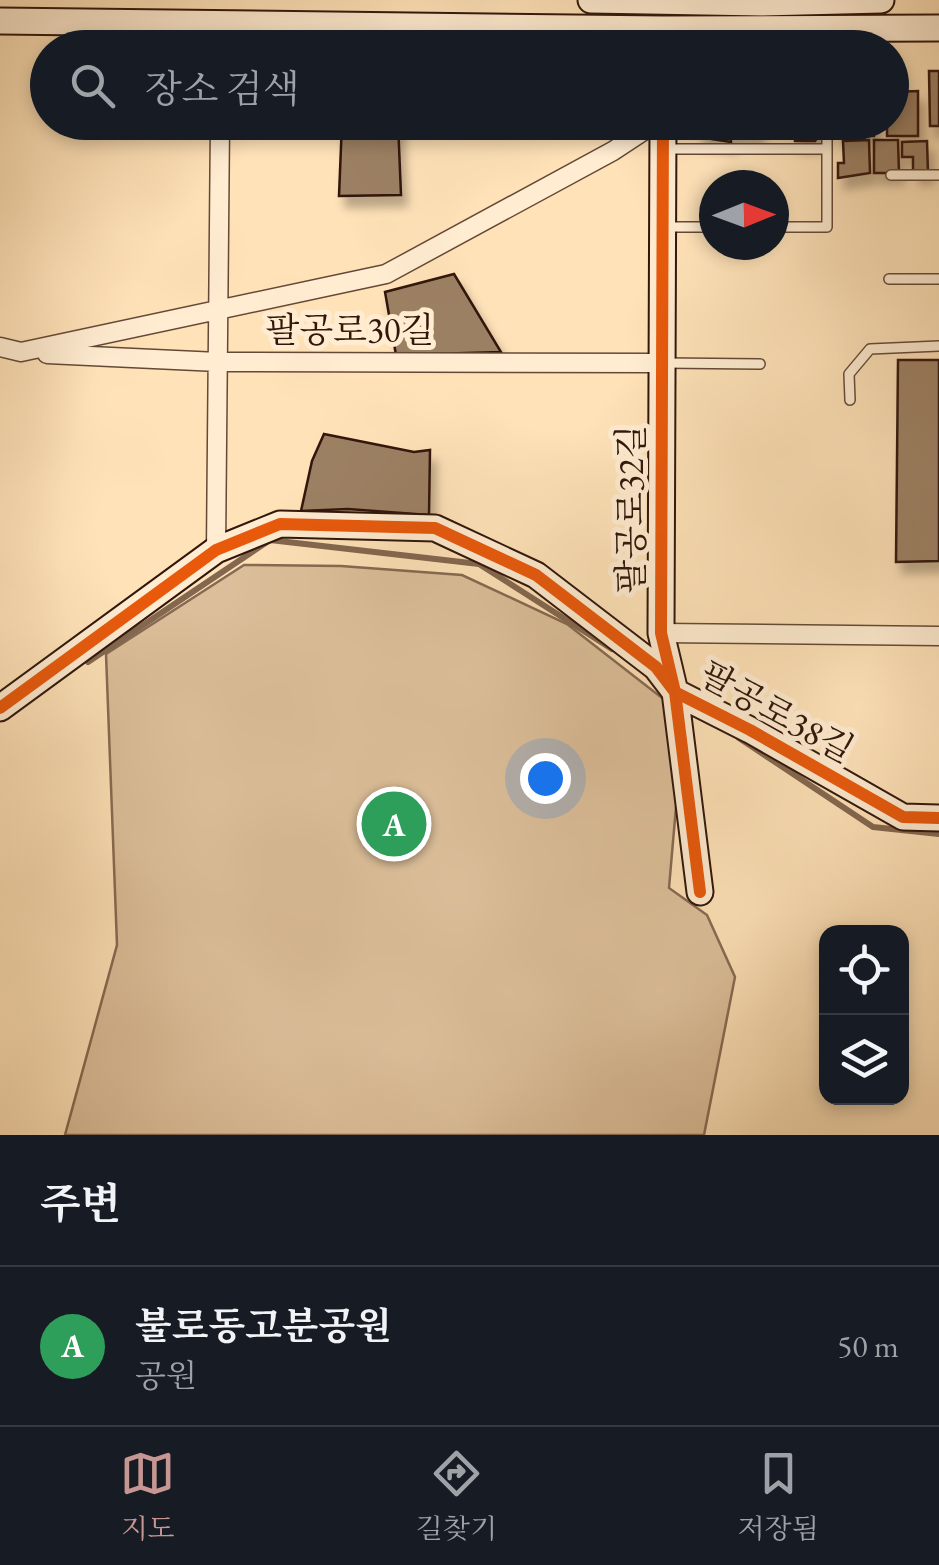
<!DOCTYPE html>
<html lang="ko">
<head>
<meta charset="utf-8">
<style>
	body { margin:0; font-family:"EB Garamond","Noto Serif KR",serif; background:#242831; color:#f1f3f6 }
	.controls { position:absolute; right:30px; bottom:30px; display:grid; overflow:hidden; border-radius:20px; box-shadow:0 5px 15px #0003 }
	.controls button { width:90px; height:90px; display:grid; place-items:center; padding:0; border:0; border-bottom:2px solid #363941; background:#171b24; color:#f1f3f6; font:50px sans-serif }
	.compass { position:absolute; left:699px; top:170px; width:90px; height:90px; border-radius:50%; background:#171b24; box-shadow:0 5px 15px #0003; rotate:89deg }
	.you { position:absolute; left:545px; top:778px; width:35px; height:35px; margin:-25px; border:8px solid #fff; border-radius:50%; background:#1a73e8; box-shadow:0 0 0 15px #1a73e833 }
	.badge { display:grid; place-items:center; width:65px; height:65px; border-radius:50%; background:#c59692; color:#fff; font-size:32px; font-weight:700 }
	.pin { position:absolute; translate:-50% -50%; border:5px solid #fff; box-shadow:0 2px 10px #0006 }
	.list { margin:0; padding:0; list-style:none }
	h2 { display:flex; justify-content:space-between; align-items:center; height:130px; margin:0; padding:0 40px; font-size:42px }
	h2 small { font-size:32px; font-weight:400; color:#9ea1a6 }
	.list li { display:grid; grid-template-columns:65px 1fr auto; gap:30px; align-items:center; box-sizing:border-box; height:160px; padding:0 40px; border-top:2px solid #363941 }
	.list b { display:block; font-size:38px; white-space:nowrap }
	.list p { margin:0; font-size:32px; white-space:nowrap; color:#9ea1a6 }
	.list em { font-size:32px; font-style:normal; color:#9ea1a6 }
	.icon { flex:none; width:55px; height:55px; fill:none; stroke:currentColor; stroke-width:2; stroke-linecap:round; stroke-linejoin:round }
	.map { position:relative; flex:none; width:939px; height:1135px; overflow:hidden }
	.search { position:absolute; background:#171b24; box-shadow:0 5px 15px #0003; left:30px; right:30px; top:30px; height:110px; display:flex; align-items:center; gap:25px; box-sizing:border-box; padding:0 35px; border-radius:55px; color:#9ea1a6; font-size:38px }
	.sheet { height:290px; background:#171b24 }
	nav { display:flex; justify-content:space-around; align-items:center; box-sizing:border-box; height:140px; border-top:2px solid #363941; background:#171b24; font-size:28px; color:#9ea1a6 }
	nav a { display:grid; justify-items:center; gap:5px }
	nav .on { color:#c59692 }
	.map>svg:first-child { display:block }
</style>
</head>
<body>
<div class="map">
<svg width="939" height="1135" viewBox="0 0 939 1135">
	<defs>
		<filter id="shadow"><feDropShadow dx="6" dy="11" stdDeviation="5" flood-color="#0004"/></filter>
	</defs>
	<rect width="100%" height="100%" fill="#ffe2b8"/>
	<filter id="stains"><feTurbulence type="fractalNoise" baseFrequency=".002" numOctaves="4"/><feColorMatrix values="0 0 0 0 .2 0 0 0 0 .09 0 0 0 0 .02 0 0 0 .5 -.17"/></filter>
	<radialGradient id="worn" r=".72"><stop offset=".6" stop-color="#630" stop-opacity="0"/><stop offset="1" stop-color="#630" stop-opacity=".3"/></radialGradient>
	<!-- green -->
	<path fill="#dcbf9a" stroke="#866a52" stroke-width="2.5" d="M244 565 341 566 462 575 567 624 684 715 669 888 707 915 735 977 704 1135H65L117 945 106 654Z"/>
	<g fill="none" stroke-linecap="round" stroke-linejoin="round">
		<!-- stream -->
		<path stroke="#83674f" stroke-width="6" d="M88 662 270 540 479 564 612 649
			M739 738 873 827 939 834"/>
	</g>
	<!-- building -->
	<path fill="#9c8064" stroke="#31160a" stroke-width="2.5" filter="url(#shadow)" d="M929 71H939V126H930Z
		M918 91V136H887V122H892V92Z
		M342 122H398L401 195 339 196Z
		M698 122H730L731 142 698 137Z
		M733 122H758V135H733Z
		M795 122H820V135L815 141H795Z
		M839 122H874V136H839Z
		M869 140 870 173 838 178V163H844L843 141Z
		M874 140H898L899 173H874Z
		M927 141 928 173H913V157H902V142Z
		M454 274 501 352 396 355 385 292Z
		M898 360H939V561L896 562Z
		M324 434 414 452 430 450 429 515 348 509 301 511 312 461Z"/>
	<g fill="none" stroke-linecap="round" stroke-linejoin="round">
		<!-- lane casing -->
		<g stroke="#644936" stroke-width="12">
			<path id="lane" d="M827 30V48
				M665 149H827
				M891 175H939
				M667 227H714
				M774 227H827V122
				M889 279H939
				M664 363 760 364
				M850 400 849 374 870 349 939 346"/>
		</g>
		<!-- street casing -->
		<g stroke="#644936" stroke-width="21">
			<path id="street" d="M221 48V25
				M0 347 21 352 386 274 613 151 657 122
				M47 354 218 362 662 363
				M216 550 220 122
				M661 633 939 636"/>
		</g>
		<!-- secondary casing -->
		<g stroke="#31160a" stroke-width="29">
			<path id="secondary" d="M591 0 762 3 881 0
				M0 21 663 29 939 28
				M663 122 661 633 675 692 700 892
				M0 708 216 550 280 524 435 528 536 575 656 667 675 692 750 730 903 817 939 818"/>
		</g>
		<!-- lane -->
		<use href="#lane" stroke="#ffecd1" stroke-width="9"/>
		<!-- street -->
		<use href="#street" stroke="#ffecd1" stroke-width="18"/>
		<!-- secondary -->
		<use href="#secondary" stroke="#ffecd1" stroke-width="25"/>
		<!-- cycleway casing -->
		<g stroke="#ffecd1" stroke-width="19">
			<path id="cycleway" d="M663 122 661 633 675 692 700 892
				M0 708 216 550 280 524 435 528 536 575 656 667 675 692 750 730 903 817 939 818"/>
		</g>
		<!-- cycleway -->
		<use href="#cycleway" stroke="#e8590c" stroke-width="12"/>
	</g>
	<g text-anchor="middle" stroke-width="10" stroke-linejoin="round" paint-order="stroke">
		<!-- street labels -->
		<g font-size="35" fill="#31160a" stroke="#ffecd1">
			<text x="350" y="342">팔공로30길</text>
			<text transform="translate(631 509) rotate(-90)" y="12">팔공로32길</text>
			<text transform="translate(777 712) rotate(29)" y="12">팔공로38길</text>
		</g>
	</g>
	<rect width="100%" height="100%" filter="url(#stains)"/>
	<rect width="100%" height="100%" fill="url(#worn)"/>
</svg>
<div class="controls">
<button><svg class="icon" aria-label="locate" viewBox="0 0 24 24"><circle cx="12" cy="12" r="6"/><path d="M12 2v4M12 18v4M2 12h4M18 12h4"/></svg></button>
<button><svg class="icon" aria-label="layers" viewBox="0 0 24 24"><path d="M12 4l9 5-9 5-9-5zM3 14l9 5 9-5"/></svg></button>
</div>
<svg class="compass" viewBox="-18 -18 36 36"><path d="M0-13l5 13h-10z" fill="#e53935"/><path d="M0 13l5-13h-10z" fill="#9ea1a6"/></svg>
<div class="you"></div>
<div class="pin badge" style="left:394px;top:824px;background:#2e9e5b">A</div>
<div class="search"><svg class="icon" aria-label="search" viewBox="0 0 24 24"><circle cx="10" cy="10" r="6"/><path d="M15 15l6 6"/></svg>장소 검색</div>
</div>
<section class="sheet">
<h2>주변<small></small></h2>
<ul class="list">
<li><span class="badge" style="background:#2e9e5b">A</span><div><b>불로동고분공원</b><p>공원</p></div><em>50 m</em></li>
</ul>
</section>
<nav>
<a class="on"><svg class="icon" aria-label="map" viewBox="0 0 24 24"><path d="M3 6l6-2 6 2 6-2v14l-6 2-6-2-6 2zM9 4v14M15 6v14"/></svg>지도</a>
<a><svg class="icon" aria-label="directions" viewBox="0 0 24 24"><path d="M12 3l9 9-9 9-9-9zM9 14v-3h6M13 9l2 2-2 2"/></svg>길찾기</a>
<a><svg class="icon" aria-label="saved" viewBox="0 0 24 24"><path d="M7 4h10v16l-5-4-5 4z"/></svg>저장됨</a>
</nav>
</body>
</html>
